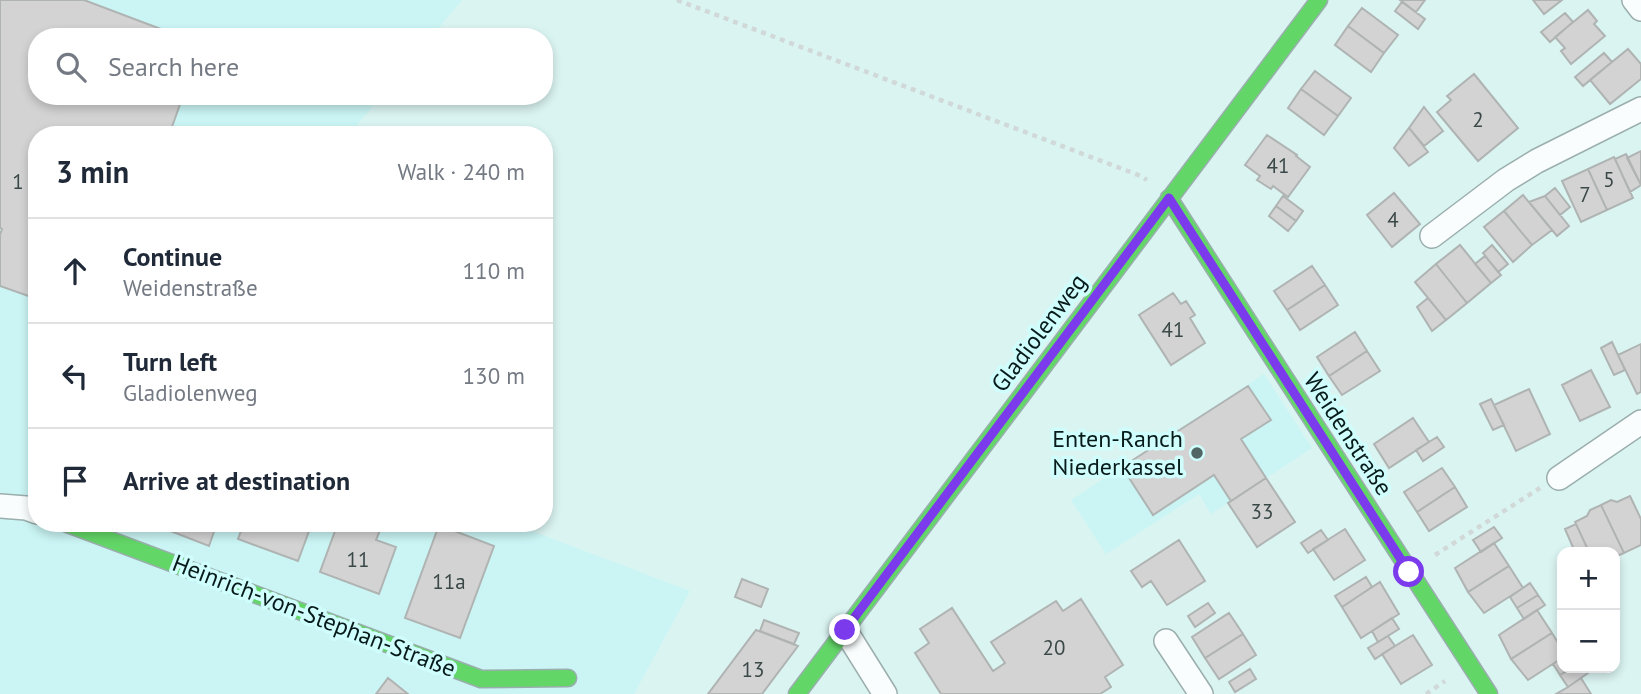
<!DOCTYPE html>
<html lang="en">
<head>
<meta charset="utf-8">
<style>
	body { margin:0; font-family:"PT Sans",sans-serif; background:#f6f6f7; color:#1f2937 }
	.controls { position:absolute; right:21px; bottom:21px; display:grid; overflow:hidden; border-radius:14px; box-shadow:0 4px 10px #0003 }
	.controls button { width:63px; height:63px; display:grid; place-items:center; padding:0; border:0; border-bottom:2px solid #e0e1e3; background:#fff; color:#1f2937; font:35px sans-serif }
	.stop { position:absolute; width:21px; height:21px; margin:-16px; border:5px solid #7c3aed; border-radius:50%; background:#fff }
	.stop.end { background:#7c3aed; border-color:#fff; box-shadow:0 2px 7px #0008 }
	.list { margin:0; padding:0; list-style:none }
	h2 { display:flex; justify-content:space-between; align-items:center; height:91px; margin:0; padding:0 28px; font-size:30px }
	h2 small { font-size:23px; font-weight:400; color:#747a83 }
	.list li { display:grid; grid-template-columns:46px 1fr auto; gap:21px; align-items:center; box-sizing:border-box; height:105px; padding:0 28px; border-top:2px solid #e0e1e3 }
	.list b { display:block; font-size:26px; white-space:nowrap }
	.list p { margin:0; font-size:23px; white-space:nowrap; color:#747a83 }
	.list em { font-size:23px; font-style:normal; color:#747a83 }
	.icon { flex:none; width:38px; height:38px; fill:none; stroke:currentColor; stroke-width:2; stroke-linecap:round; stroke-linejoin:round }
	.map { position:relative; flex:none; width:1641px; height:694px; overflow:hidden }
	.search { position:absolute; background:#fff; box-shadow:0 4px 10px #0003; left:28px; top:28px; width:525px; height:77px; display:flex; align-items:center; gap:18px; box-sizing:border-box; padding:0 24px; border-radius:28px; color:#747a83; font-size:26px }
	.panel { position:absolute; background:#fff; box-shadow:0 4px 10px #0003; left:28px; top:126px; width:525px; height:406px; border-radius:28px }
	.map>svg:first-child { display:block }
</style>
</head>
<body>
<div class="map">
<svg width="1641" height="694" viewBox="0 0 1641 694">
	<rect width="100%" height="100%" fill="#daf4f2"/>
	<!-- built -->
	<path fill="#caf5f4" d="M0 0H462L431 37H37V96H381L349 135H37V523H511L690 591 634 694H0Z
		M1264 374 1312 448 1211 514 1199 494 1106 554 1071 500Z"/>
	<!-- building -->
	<path fill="#d3d3d3" stroke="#afb4b3" stroke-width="2" d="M0 0H84L182 37H37V96H183L169 135H37V299L0 286V235L2 229 0 228Z
		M1400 0H1425L1416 12Z
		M1533 0H1562L1544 14Z
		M1402 2 1425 19 1418 29 1395 11Z
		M1362 8 1398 35 1384 53 1348 26Z
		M1588 10 1597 21 1594 24 1605 36 1571 64 1561 51 1565 48 1555 37Z
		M1565 13 1573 22 1550 42 1541 32Z
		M1348 26 1384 53 1371 72 1335 45Z
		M1628 49 1641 64V79L1610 104 1590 80Z
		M1604 53 1612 62 1583 86 1575 77Z
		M1315 71 1351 98 1338 116 1301 89Z
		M1474 74 1518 128 1478 161 1437 112 1451 100 1447 96Z
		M1301 89 1338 116 1324 135 1288 108Z
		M1424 107 1443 131 1424 146 1409 128Z
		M1409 128 1428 152 1409 166 1394 148Z
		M1267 135 1297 155 1296 156 1310 167 1288 197 1273 186 1271 189 1257 180 1260 176 1245 165Z
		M1641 151V185L1627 158Z
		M1626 154 1641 185 1630 192 1615 159Z
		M1614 157 1633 198 1607 210 1588 169Z
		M1588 169 1607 210 1581 222 1562 181Z
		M1555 188 1570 207 1560 215 1545 196Z
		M1394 193 1420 224 1392 247 1367 215Z
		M1523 195 1552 230 1532 245 1504 211Z
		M1283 196 1303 211 1296 221 1276 206Z
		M1545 196 1569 226 1557 236 1529 202Z
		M1276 206 1296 221 1288 231 1269 216Z
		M1504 211 1532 245 1513 262 1484 227Z
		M1460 245 1491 283 1467 303 1436 264Z
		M1492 245 1508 264 1498 272 1483 253Z
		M1485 256 1501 275 1491 283 1475 264Z
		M1436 264 1467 303 1446 320 1415 282Z
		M1312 266 1325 285 1287 310 1274 291Z
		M1325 285 1338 305 1300 330 1287 310Z
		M1173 293 1181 304 1186 301 1195 315 1190 318 1205 343 1171 365 1139 315Z
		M1428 298 1446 320 1432 331 1417 307Z
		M1355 332 1367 351 1329 376 1317 357Z
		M1612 342 1625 370 1614 375 1601 348Z
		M1641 344V392L1637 394 1618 355Z
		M1367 351 1380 371 1342 395 1329 376Z
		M1591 370 1610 407 1580 421 1562 385Z
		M1248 386 1271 420 1241 439 1266 478 1231 501 1214 475 1153 515 1122 467Z
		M1529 389 1550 434 1516 451 1494 405Z
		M1491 399 1504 425 1493 430 1480 404Z
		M1413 418 1429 442 1389 468 1374 444Z
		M1437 437 1444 447 1423 461 1416 450Z
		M1442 468 1455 487 1417 512 1404 492Z
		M1266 478 1295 522 1257 547 1228 503Z
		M1455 487 1467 507 1429 531 1417 512Z
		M1630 496 1641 519V545L1624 553 1601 505 1611 500 1617 502Z
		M1601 505 1624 553 1615 557V552H1589L1575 522 1587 516 1590 510Z
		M150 523H217L209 546Z
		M244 523H312L298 561 238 539Z
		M338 523H383L376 540 396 547 379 594 320 572Z
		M1576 524 1589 552H1575L1565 529Z
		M439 525 494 546 460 638 405 618Z
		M1494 527 1502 538 1481 552 1473 540Z
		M1345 529 1365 560 1334 580 1313 549Z
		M1321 530 1328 540 1308 553 1301 543Z
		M1179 540 1205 581 1167 605 1151 581 1142 587 1131 571Z
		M1494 543 1509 566 1468 592 1455 568Z
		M1509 566 1523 588 1484 613 1468 592Z
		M1366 577 1372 587 1342 607 1335 596Z
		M742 579 768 589 761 607 735 597Z
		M1380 582 1399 614 1361 638 1342 607Z
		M1530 583 1538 595 1517 608 1510 597Z
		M1538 595 1545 605 1524 619 1517 608Z
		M1081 599 1123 665 1105 677 1111 687 1100 694H941L915 653 929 643 920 629 952 608 993 671 1005 663 991 642 1056 601 1063 611Z
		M1208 603 1215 613 1195 627 1188 616Z
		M1537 610 1552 633 1511 659 1499 635Z
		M1229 613 1243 634 1205 658 1192 637Z
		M1392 618 1399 629 1378 642 1372 631Z
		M764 620 799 633 794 644 760 631Z
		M756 630 798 646 762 694H708Z
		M1552 633 1562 649V658L1528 680 1511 659Z
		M1243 634 1256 655 1219 679 1205 658Z
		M1413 635 1432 665 1401 684 1382 654Z
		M1388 636 1395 646 1375 659 1368 648Z
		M1562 658V668H1572L1560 675 1553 664Z
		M1572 668H1585L1588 673 1568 687 1560 675Z
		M1250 669 1256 679 1235 692 1229 682Z
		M388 678 408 694H376Z
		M1581 678 1591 694H1556L1568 687Z"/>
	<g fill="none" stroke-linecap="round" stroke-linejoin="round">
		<!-- street casing -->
		<g stroke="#9aaead" stroke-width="26">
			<path id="street" d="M1634 0 1641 9
				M1432 236 1506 180 1537 161 1641 109
				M1559 478 1641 422
				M0 506 26 508 37 512
				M845 630 885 694
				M1166 641 1201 694"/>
		</g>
		<!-- fast casing -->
		<g stroke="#9aaead" stroke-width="19">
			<path id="fast" d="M1169 198 1489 694
				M65 523 481 679 568 678
				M797 694 1319 0"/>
		</g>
		<!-- path -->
		<path stroke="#d1d8d8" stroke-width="4.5" stroke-dasharray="5 5" stroke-linecap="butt" d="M677 0 1141 176 1147 180
			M1435 555 1540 488
			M1426 694 1445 681"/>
		<!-- street -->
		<use href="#street" stroke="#f9fdfd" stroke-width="23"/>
		<!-- fast -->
		<use href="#fast" stroke="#63d668" stroke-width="16"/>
	</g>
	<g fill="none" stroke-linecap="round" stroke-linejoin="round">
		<!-- route -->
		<path stroke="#7c3aed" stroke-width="9" d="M845 630 1169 198 1409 572"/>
	</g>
	<!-- markers -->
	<circle fill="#526666" stroke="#cffefd" stroke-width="2.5" cx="1197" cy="453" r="7"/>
	<g text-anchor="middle" stroke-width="7" stroke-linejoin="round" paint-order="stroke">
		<!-- number labels -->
		<g font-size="21" fill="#3b4848">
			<text x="1478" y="127">2</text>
			<text x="1278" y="173">41</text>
			<text x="1609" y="187">5</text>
			<text x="18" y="189">1</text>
			<text x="1585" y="202">7</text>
			<text x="1393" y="227">4</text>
			<text x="1173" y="337">41</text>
			<text x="1262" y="519">33</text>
			<text x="358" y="567">11</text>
			<text x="449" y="589">11a</text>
			<text x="1054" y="655">20</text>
			<text x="753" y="677">13</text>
		</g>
		<!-- street labels -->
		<g font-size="24" fill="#081a1a" stroke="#cffefd">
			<text transform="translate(1039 333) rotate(-53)" y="8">Gladiolenweg</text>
			<text transform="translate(1348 434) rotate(57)" y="8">Weidenstraße</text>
			<text transform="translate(314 616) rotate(21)" y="8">Heinrich-von-Stephan-Straße</text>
		</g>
		<!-- poi labels -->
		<g font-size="24" fill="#081a1a" stroke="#cffefd" text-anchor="end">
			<text x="1183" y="447">Enten-Ranch<tspan x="1183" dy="28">Niederkassel</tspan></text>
		</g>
	</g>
</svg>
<div class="controls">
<button>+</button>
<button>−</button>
</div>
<div class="stop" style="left:1409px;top:572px"></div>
<div class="stop end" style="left:845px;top:630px"></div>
<div class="search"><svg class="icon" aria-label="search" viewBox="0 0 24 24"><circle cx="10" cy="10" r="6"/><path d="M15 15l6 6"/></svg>Search here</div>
<section class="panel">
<h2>3 min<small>Walk · 240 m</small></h2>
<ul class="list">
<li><svg class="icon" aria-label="ahead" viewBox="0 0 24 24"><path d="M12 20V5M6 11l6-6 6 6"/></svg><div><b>Continue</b><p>Weidenstraße</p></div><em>110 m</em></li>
<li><svg class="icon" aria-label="left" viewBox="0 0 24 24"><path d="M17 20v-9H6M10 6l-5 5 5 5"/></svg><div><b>Turn left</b><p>Gladiolenweg</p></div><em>130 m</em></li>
<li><svg class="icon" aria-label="arrive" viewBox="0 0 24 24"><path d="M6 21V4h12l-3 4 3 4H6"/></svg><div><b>Arrive at destination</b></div></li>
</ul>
</section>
</div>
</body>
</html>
